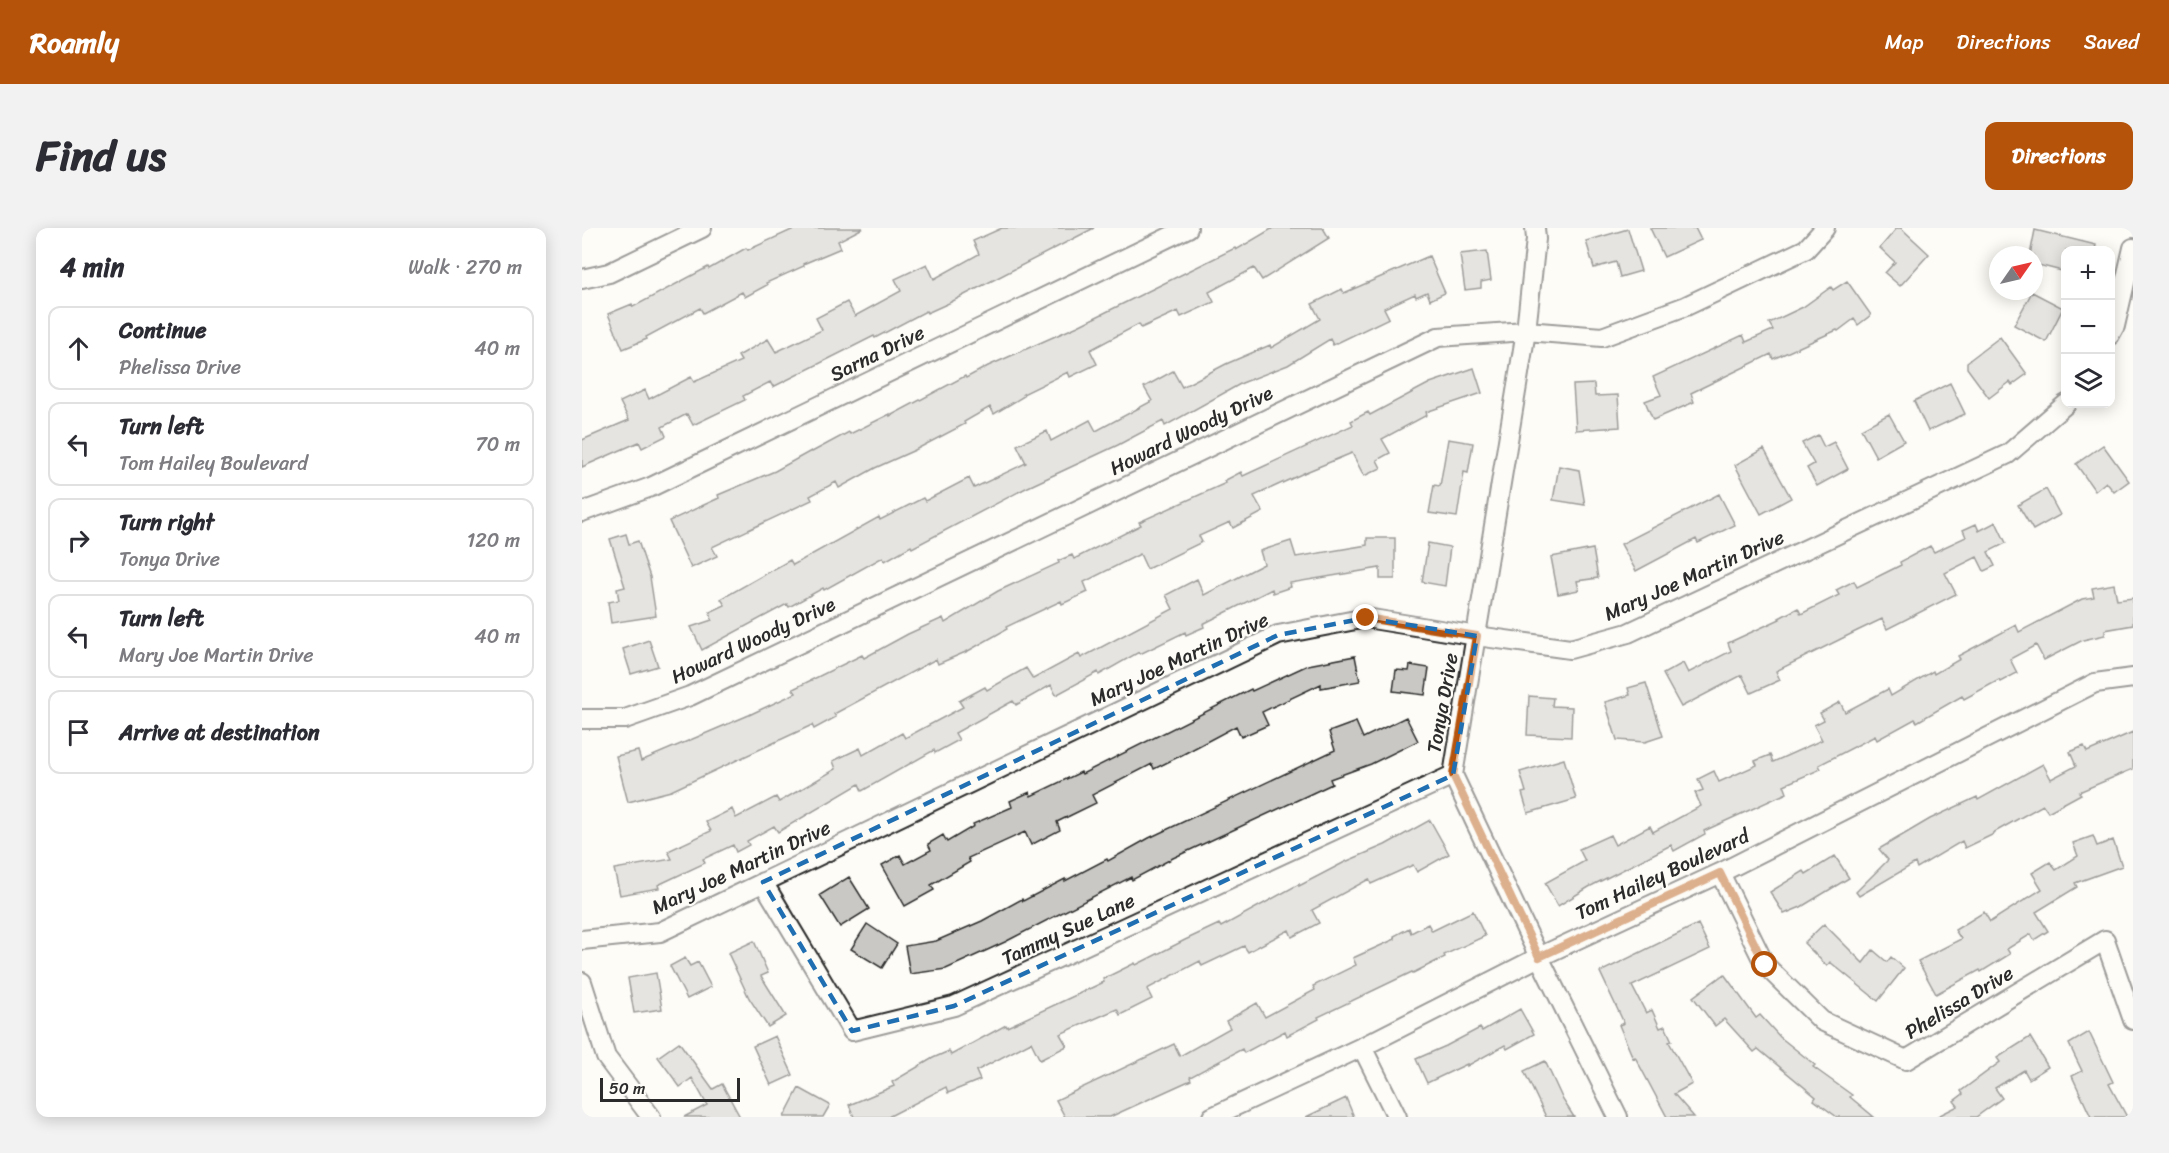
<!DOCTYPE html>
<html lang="en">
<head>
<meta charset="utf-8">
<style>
	body { margin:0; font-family:Sriracha,sans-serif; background:#f2f2f3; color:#2b2b33 }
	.controls { position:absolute; right:18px; top:18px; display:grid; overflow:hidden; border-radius:12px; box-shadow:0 3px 15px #0003 }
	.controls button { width:54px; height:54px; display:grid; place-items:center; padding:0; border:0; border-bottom:2px solid #e1e1e2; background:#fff; color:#2b2b33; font:30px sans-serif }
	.compass { position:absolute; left:1407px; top:18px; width:54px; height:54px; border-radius:50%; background:#fff; box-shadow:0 3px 15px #0003; rotate:56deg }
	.scale { position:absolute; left:18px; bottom:15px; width:140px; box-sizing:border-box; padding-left:6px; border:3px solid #2b2b2b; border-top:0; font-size:16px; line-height:21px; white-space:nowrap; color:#2b2b2b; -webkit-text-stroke:4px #fdfcf7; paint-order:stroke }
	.stop { position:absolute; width:18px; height:18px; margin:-14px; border:4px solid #b45309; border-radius:50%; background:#fff }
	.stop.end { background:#b45309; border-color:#fff; box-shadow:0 2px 6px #0008 }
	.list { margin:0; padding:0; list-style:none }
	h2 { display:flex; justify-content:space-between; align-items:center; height:78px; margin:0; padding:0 24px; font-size:26px }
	h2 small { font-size:20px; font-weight:400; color:#7c7c81 }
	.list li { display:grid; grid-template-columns:39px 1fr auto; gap:18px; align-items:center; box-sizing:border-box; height:84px; margin:0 12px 12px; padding:0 12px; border:2px solid #e1e1e2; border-radius:12px }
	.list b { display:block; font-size:22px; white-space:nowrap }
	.list p { margin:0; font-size:20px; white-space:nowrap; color:#7c7c81 }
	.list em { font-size:20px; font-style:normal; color:#7c7c81 }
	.icon { flex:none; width:33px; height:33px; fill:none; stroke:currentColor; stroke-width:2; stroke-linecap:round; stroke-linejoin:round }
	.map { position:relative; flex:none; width:1551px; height:889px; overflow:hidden; border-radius:12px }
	header { display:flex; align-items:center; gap:36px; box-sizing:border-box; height:84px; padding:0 30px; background:#b45309; color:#fff }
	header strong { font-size:28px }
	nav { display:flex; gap:33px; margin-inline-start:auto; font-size:21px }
	.intro { display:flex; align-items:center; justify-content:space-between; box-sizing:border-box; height:144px; padding:0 36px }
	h1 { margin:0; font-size:42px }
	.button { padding:15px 27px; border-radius:12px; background:#b45309; color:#fff; font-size:21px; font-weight:700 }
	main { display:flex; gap:36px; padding:0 36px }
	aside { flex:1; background:#fff; border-radius:12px; box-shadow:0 3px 15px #0003 }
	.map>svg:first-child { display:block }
</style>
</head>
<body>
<header>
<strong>Roamly</strong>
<nav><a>Map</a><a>Directions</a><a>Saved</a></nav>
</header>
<div class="intro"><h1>Find us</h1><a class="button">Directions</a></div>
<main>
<aside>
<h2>4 min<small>Walk · 270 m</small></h2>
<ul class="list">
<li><svg class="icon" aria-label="ahead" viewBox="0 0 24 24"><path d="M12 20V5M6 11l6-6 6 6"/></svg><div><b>Continue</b><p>Phelissa Drive</p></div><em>40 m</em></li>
<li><svg class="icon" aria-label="left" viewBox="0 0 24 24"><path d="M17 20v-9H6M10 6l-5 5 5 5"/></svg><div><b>Turn left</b><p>Tom Hailey Boulevard</p></div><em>70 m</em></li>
<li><svg class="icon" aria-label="right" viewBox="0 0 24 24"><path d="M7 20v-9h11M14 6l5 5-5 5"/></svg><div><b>Turn right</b><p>Tonya Drive</p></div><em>120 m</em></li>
<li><svg class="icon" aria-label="left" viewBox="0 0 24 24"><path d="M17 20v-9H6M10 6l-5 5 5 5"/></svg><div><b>Turn left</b><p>Mary Joe Martin Drive</p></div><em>40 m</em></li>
<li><svg class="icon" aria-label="arrive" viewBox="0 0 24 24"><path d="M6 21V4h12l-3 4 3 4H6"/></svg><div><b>Arrive at destination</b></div></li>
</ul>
</aside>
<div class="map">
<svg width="1551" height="889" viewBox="0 0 1551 889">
	<rect width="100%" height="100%" fill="#fdfcf7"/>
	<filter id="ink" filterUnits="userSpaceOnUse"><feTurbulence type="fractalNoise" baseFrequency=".0167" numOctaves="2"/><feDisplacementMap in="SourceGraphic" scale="12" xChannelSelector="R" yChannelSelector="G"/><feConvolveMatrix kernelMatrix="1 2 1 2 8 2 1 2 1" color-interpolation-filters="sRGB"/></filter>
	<g filter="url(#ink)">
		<!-- building -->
		<path fill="#c9c8c4" stroke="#2b2b2b" stroke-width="1.5" d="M214 0H281L256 13 259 20 221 36 222 38 184 55 185 57 163 69 160 64 121 85 118 80 64 109 65 111 41 121 26 86 50 76 51 79 126 39 127 41 164 20 166 22Z
			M420 0H512L367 75 345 85 344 83 293 110 292 108 191 159 188 154 161 168 163 172 111 197 105 186 80 199 84 208 60 220 57 214 0 239V212L47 192 38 174 63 162 67 171 109 149 112 154 159 133 156 128 186 111 194 124 240 102 234 90 265 74 273 88 319 63 313 51 345 36 352 51 397 26 391 13Z
			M691 0H741L747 10 680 52 672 40 627 64 632 74 599 89 596 83 559 100 557 96 508 122 515 136 488 149 486 144 441 166 442 168 412 186 408 179 382 194 383 196 333 222 293 240 257 260 254 254 228 268 230 272 130 319 135 328 109 340 87 293 137 270 136 267 193 243 229 223 230 224 267 204 268 206 308 186V188L383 148 384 150 406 138 496 98 653 20 654 22Z
			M1068 0H1113L1119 12 1082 29Z
			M1315 0H1319L1347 26 1318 58 1303 45 1313 34 1298 20Z
			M1046 1 1059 43 1038 49 1034 34 1012 40 1004 13Z
			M1453 2 1514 17 1513 22H1484V44L1452 36V27H1448Z
			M905 23 909 52 899 54V60L883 62 878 26Z
			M847 28 863 65 848 72 845 64 834 69 833 66 802 80 807 90 751 117 748 111 706 137 660 155 583 198 581 193 536 217 444 260 330 320 329 318 303 333 301 329 242 362 241 360 207 379 205 376 120 422 109 399 130 392 128 384 143 377 139 371 208 332 211 337 297 289 298 292 341 270 343 273 387 250 392 260 444 235 435 217 465 203 469 213 508 192 514 203 570 173 562 159 591 143 600 159 644 136 688 117 689 120 738 91 730 76 760 61 762 65Z
			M1265 53 1289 87 1276 97 1272 91 1256 103 1255 102 1191 131 1189 126 1109 165 1112 174 1071 192 1063 173 1079 167 1071 149 1161 107 1164 114 1191 102 1187 95 1221 79 1249 59 1251 62Z
			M1450 64 1481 80 1464 114 1432 97Z
			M1418 109 1445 146 1430 157 1428 154 1407 170 1385 140V134Z
			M892 140 900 165 844 184 845 187 800 211 808 225 795 232 799 240 782 248 770 225 724 244 672 268 681 284 651 300 648 294 617 308 620 314 565 341 558 326 502 354 506 364 480 376 479 373 424 399 425 401 386 423 356 436 354 431 252 486 254 489 232 501 230 497 89 563 46 574 34 528 56 523 59 533 167 487 214 465 211 461 280 427 282 430 326 406 361 390 363 395 416 363 477 335 476 333 490 327 492 331 559 297 557 294 644 255 642 253 659 244 661 248 771 197 769 193 786 184 788 187 848 155Z
			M1368 155 1383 186 1346 203 1332 173Z
			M1012 156 1013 168 1036 167 1038 199 994 202 991 157Z
			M1307 186 1322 213 1294 229 1279 201Z
			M1236 207 1242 219 1252 214 1266 241 1235 258 1225 240 1232 236 1220 215Z
			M866 211 891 215 886 245 882 244 875 289 847 285 852 257 858 258Z
			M1521 217 1547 253 1532 264 1524 254 1513 263 1494 236Z
			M1182 221 1209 270 1179 286 1153 237Z
			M977 238 997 242 1003 277 971 272Z
			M1464 261 1478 287 1451 302 1436 277Z
			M1137 266 1153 297 1116 315 1114 311 1054 343 1039 316Z
			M1414 294 1424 315 1406 324 1413 338 1402 343 1395 329 1363 345 1374 366 1305 401 1300 391 1275 403 1194 443 1198 452 1169 465 1160 447 1099 479 1081 446 1101 435 1106 445 1149 423 1146 415 1198 391 1197 390 1216 380 1219 386 1257 367 1254 362 1272 353 1275 359 1319 337 1318 334 1348 318 1352 324 1384 309 1381 302 1394 296 1397 303Z
			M44 306 47 316 56 313 68 349 74 388 29 395 26 374 37 372 35 361 43 359 28 311Z
			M785 310H813V351H798V340L708 355 709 359 691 365 690 361 621 396 622 399 604 407 603 404 558 426 557 424 517 447 516 444 474 467 469 457 434 477 431 473 373 505 377 512 353 525 352 522 280 563 277 556 196 604 192 598 165 613 167 617 154 624 151 617 121 631 123 635 76 657 77 660 38 667 32 641 90 631 86 623 129 603 124 594 150 581 154 590 194 569 197 574 254 541 251 533 278 520 281 527 320 505 323 510 381 479 377 473 403 459 405 462 444 440 451 451 497 426 499 430 591 381 584 367 615 351 622 367 682 336 678 323 709 313 714 329 785 317Z
			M846 315 868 319 863 358 840 354Z
			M1011 321 1016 350 995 353 997 362 976 366 969 329Z
			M1532 356 1535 372 1551 370V397L1523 402V407L1501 412 1462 432 1454 417 1428 431 1435 445 1418 454 1417 452 1382 471 1380 468 1335 494 1333 491 1295 512 1293 508 1237 537 1239 541 1202 557 1205 565 1122 603 1123 606 1092 623 1089 617 1007 659 976 678 963 655 1003 633 997 621 1028 607 1033 617 1068 598 1071 604 1119 578 1113 565 1121 562 1116 551 1132 543 1137 554 1175 537 1173 533 1188 527 1191 534 1240 512 1232 497 1242 492 1238 485 1258 474 1263 484 1306 461 1309 468 1351 443 1352 446 1378 431 1376 428 1434 397 1437 404 1500 371 1512 369 1510 360Z
			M67 412 76 438 49 446 41 421Z
			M773 428 778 453 739 460V456L680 484 686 497 659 509 654 498 596 529 572 541 570 536 510 567 514 575 475 594 478 602 449 617 443 604 386 630 388 634 349 657 352 662 323 678 300 637 318 627 323 636 349 622 346 616 361 607 365 614 392 598 391 596 430 579 428 573 448 564 449 568 499 544 500 546 669 461 670 463 726 437Z
			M828 437 847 440 843 467 811 463 814 442 827 443Z
			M1064 455 1081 508 1063 514 1035 512 1023 474 1048 467 1046 460Z
			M947 468 971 470 970 478 990 479 989 509 945 507Z
			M824 489 836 513 789 536 748 551 750 556 591 630 550 652 549 649 423 714 364 741 328 746 323 718 354 713 400 693 440 671 441 673 483 651V653L525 631 526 633 567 610 753 522 747 504 774 494 781 510Z
			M1551 504V541L1497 564 1499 566 1466 584 1461 577 1411 605 1412 606 1383 620 1380 613 1335 640 1333 635 1277 668 1274 664 1306 632 1297 621 1348 591 1395 569 1396 572 1461 536 1469 551 1494 538 1488 524 1502 518 1505 524Z
			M982 531 994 571 946 585 940 565 944 564 938 544Z
			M848 592 867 626 835 644 831 637 789 656 787 651 730 682 737 695 710 709 707 702 666 724 662 718 620 738 618 733 565 761 570 771 538 787 535 781 478 806 485 818 458 832 449 814 394 843 398 852 366 865 364 859 306 889H272L267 877 312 858 310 854 351 830 367 823 369 827 424 797 425 799 522 754 521 751 553 735 554 737 603 712 637 696 639 699 717 656V658L763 634 803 617Z
			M1511 608 1515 618 1531 612 1540 638 1493 655 1495 659 1454 684 1466 703 1452 712 1449 706 1425 721 1428 726 1399 744 1398 742 1354 766 1336 733 1379 711 1373 702 1402 684 1408 694 1460 661 1450 645 1468 634 1474 642 1496 628 1491 615Z
			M1253 628 1267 650 1219 679 1202 686 1188 664 1222 643 1224 646Z
			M267 649 287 681 258 699 238 667Z
			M891 683 903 708 862 727 863 729 831 745 830 744 736 789 737 791 705 808 703 803 662 825 660 821 608 849 609 852 576 867 528 889H483L474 872 592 816 598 828 648 800 644 793 675 775 683 789 733 762 731 758 774 737 771 730 813 711 812 708 827 700 829 705 846 696 850 703Z
			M285 696 315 716 300 740 269 721Z
			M1116 696 1128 721 1050 758 1064 785 1070 782 1078 800 1083 798 1090 813 1087 814 1110 856 1092 866 1112 889H1085L1053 829 1051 830 1037 797 1042 795 1018 744Z
			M1242 696 1281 735 1291 722 1305 734 1309 729 1322 740 1296 773 1248 734 1245 738 1222 715Z
			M172 713 186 745 179 748 204 788 186 799 167 770 146 725Z
			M103 730 108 738 116 734 129 759 105 771 88 738Z
			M74 745 80 781 52 785 46 750Z
			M1142 746 1174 790 1178 787 1198 809 1233 837 1231 839 1270 867 1268 869 1292 889H1255L1232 872 1234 869 1176 821 1172 824 1142 791 1133 798 1111 769Z
			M938 781 952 806 925 821 923 817 885 838V836L845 855 834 831 864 818 898 800 900 803Z
			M1507 804 1531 854 1527 856 1545 889H1509L1490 848 1500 843 1487 816Z
			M193 808 211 847 189 857 171 818Z
			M1448 809 1466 839 1447 851 1442 842 1413 860 1420 870 1394 889H1354L1376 878 1372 873 1381 866 1379 863 1418 834 1415 830Z
			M97 814 131 861 140 856 158 889H102L125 877 110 850 98 859 76 829Z
			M963 833 981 872 992 889H964L942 843Z
			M217 860 248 877 241 889H202Z
			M764 870 772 889H724Z"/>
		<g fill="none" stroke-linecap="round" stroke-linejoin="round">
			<!-- street casing -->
			<g stroke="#2b2b2b" stroke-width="22">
				<path id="street" d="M953 0 954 11 944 103 871 547 957 729 1036 889
					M0 51 27 45 120 0
					M1528 107 1533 98 1551 20
					M0 284 69 259 606 0
					M0 491H43L108 468 856 109 944 103 1020 109 1104 78 1224 21 1243 0
					M1138 645 1183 737 1240 793 1324 832 1523 712 1551 792
					M181 654 270 803 372 778 871 547
					M0 712 78 704 696 407 784 390 895 408 988 421 1046 405 1426 226 1484 176
					M0 754 24 829 69 889
					M780 819 815 889
					M630 889 780 819 957 729 1138 645 1513 455 1551 450"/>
			</g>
			<!-- street -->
			<use href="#street" stroke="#fdfcf7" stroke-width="18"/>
		</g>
	</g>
	<g fill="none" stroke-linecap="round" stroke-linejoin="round" filter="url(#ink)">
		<!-- route -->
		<path stroke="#b45309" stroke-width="8" d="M784 390 895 408 871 547 957 729 1138 645 1183 737"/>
	</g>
	<!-- marked area -->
	<path d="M0 0H1551V889H0ZM784 390 895 408 871 547 372 778 270 803 181 654 696 407Z" fill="#fdfcf7" fill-opacity=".55" fill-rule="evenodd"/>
	<path fill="none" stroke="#1f6fb2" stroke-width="4.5" stroke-dasharray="12 8" stroke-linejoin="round" d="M784 390 895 408 871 547 372 778 270 803 181 654 696 407Z"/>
	<g text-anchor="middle" stroke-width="4.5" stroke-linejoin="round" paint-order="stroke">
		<!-- street labels -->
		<g font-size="20" fill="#2b2b2b" stroke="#fdfcf7">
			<text transform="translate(295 125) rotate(-26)" y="7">Sarna Drive</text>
			<text transform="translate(609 202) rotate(-26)" y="7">Howard Woody Drive</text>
			<text transform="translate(1112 347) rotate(-24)" y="7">Mary Joe Martin Drive</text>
			<text transform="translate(171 412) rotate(-25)" y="7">Howard Woody Drive</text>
			<text transform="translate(597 431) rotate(-25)" y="7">Mary Joe Martin Drive</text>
			<text transform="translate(860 475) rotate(-80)" y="7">Tonya Drive</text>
			<text transform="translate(159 639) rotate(-25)" y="7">Mary Joe Martin Drive</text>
			<text transform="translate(1080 646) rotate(-25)" y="7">Tom Hailey Boulevard</text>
			<text transform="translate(486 701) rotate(-25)" y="7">Tammy Sue Lane</text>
			<text transform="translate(1377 774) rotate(-31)" y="7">Phelissa Drive</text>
		</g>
	</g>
</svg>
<div class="controls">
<button>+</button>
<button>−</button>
<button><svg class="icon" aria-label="layers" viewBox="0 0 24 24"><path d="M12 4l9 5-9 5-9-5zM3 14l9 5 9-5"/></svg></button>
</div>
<svg class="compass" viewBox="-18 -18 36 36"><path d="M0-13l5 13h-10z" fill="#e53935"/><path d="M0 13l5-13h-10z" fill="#7c7c81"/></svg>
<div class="scale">50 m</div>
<div class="stop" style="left:1183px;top:737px"></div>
<div class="stop end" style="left:784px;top:390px"></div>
</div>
</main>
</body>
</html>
